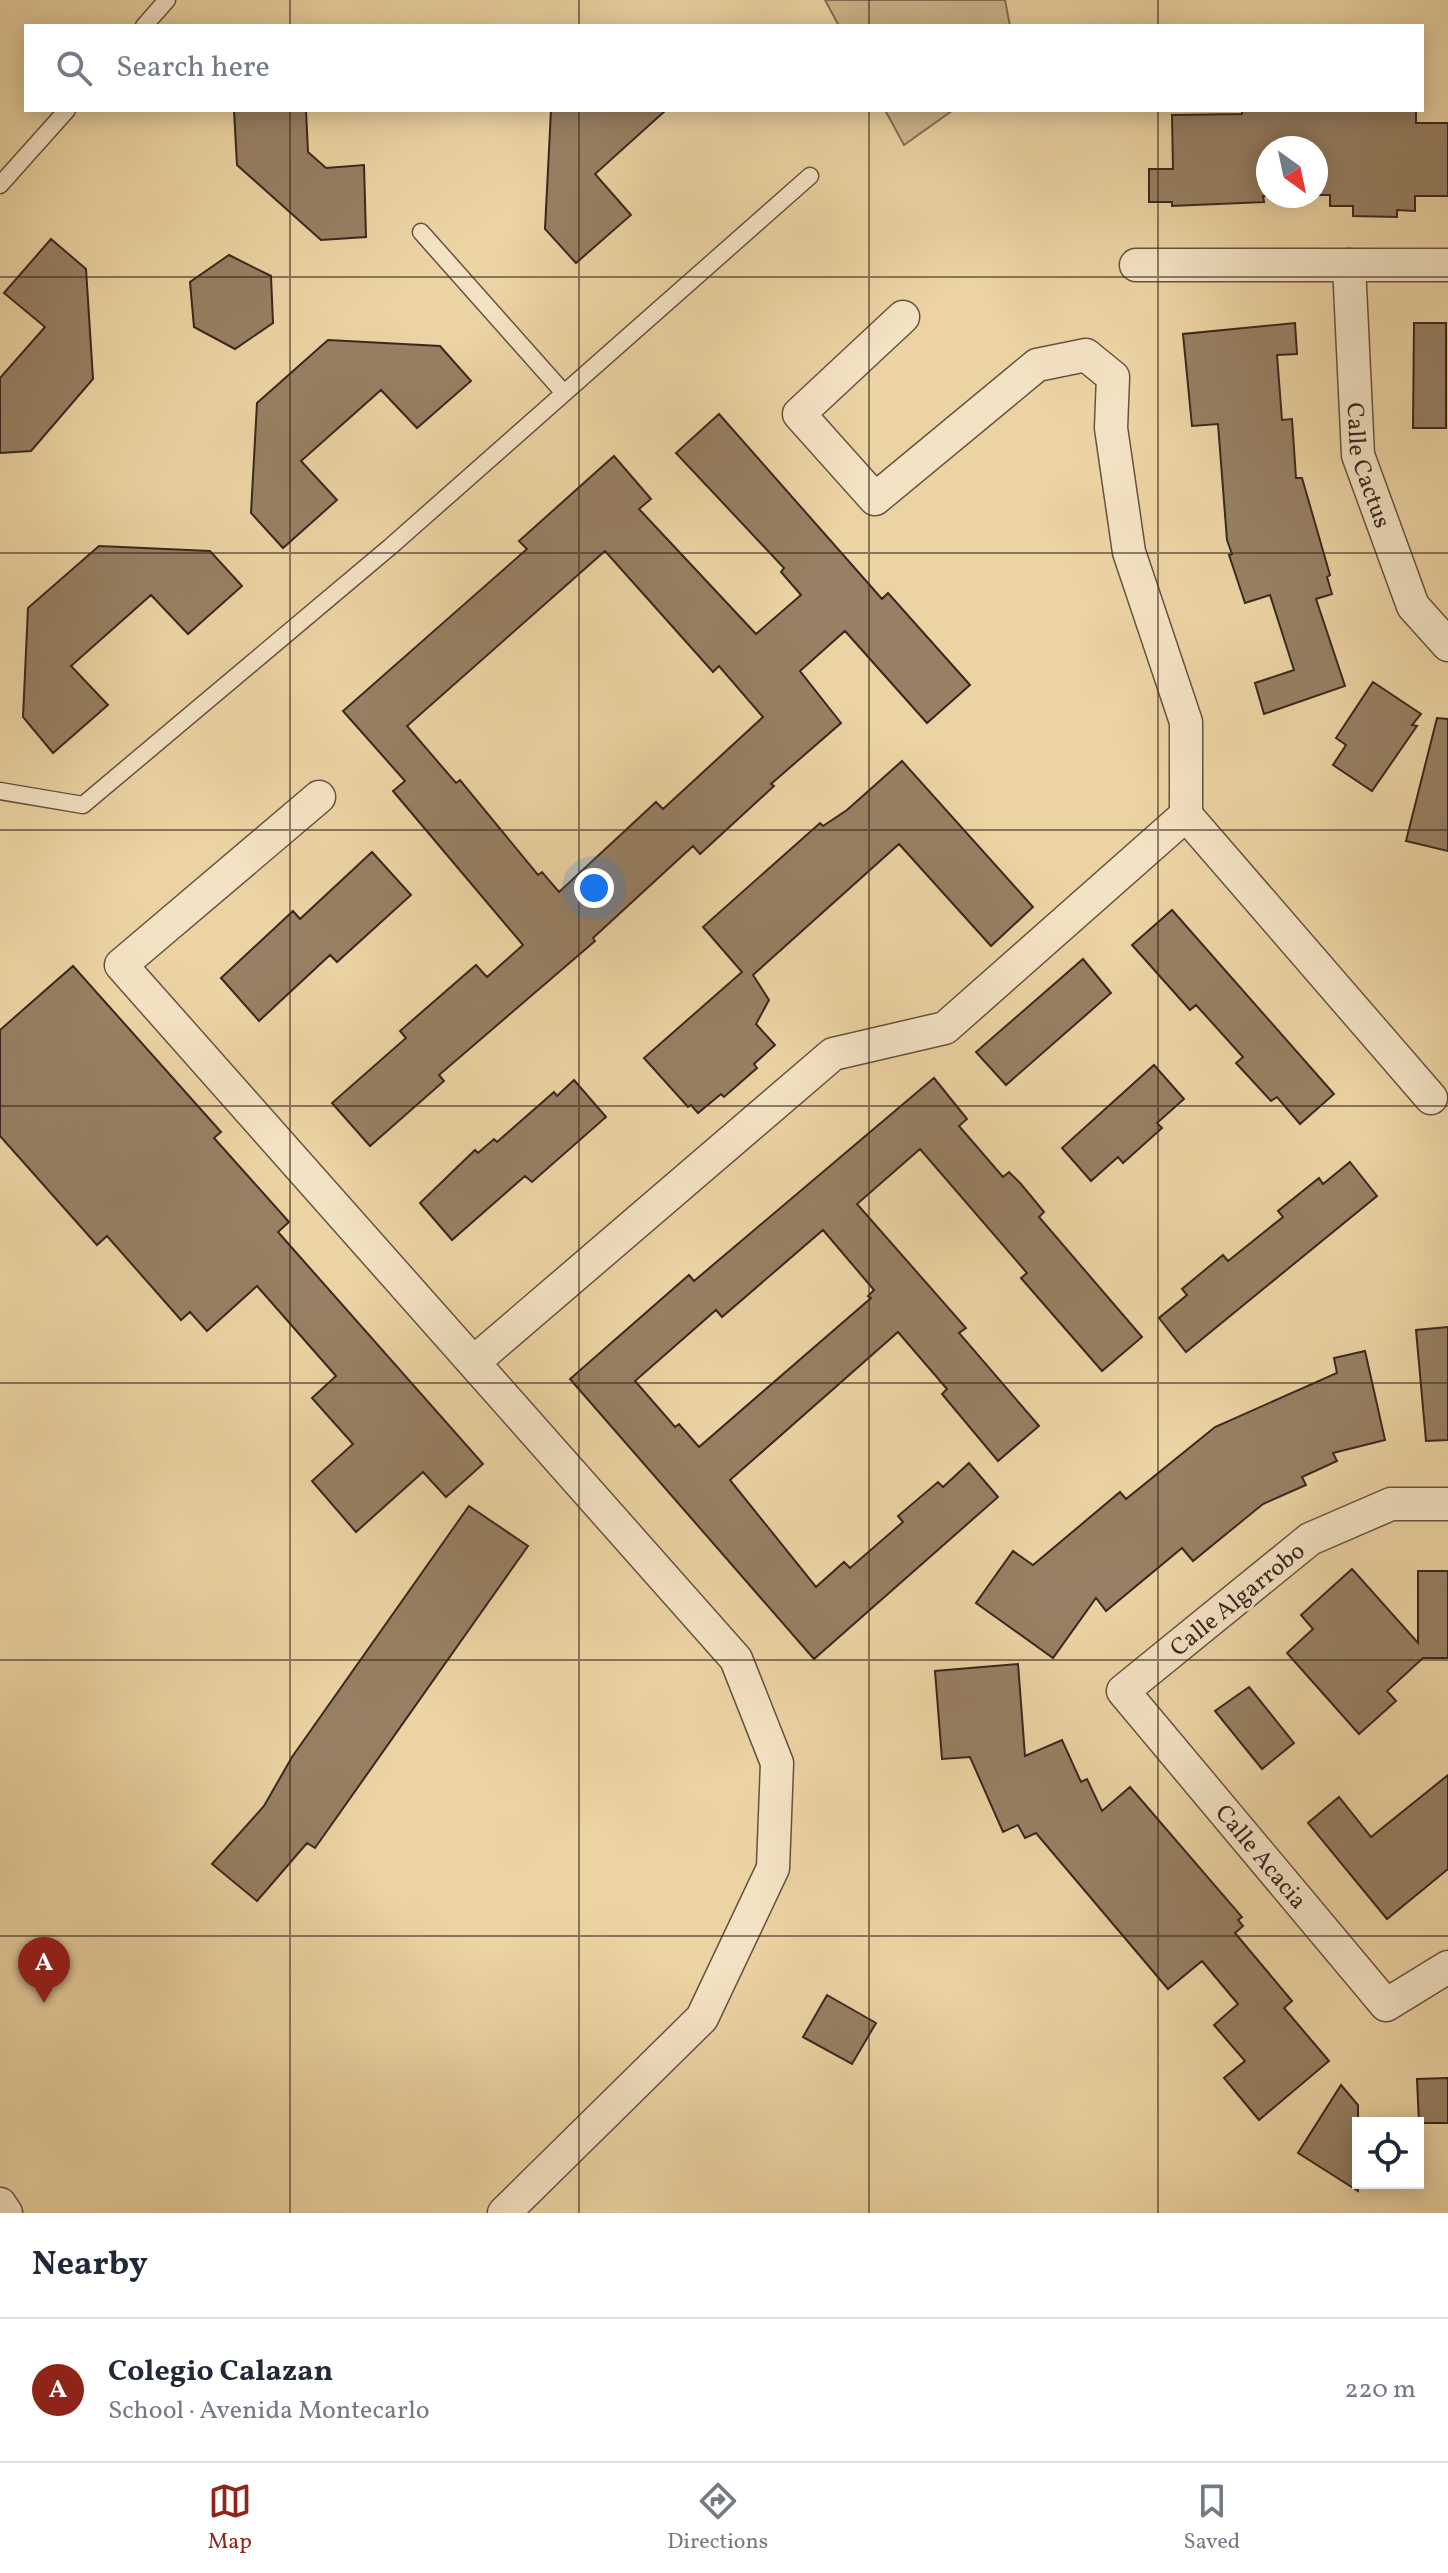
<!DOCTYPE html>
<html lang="en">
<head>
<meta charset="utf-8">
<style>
	body { margin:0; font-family:Vollkorn,serif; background:#f6f6f7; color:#1f2937 }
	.controls { position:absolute; right:24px; bottom:24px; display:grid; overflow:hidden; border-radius:0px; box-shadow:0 4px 20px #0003 }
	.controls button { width:72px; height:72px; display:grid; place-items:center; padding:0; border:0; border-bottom:2px solid #e0e1e3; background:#fff; color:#1f2937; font:40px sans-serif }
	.compass { position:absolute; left:1256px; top:136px; width:72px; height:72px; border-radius:50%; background:#fff; box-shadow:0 4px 20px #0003; rotate:147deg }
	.you { position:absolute; left:594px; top:888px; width:28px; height:28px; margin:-20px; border:6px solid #fff; border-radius:50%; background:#1a73e8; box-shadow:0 0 0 12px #1a73e833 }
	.badge { display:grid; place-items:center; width:52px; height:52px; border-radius:50%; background:#8f2418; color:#fff; font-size:26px; font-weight:700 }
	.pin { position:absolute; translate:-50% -66px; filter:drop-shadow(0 2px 4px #0008) }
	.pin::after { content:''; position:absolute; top:42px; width:28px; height:24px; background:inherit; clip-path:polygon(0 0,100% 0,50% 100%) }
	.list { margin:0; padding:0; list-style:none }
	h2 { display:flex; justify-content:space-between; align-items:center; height:104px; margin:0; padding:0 32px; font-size:34px }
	h2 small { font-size:26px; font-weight:400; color:#747a83 }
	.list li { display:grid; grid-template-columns:52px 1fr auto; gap:24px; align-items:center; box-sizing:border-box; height:144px; padding:0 32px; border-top:2px solid #e0e1e3 }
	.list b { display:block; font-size:30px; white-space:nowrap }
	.list p { margin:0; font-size:26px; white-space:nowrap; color:#747a83 }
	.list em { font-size:26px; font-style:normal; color:#747a83 }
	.icon { flex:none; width:44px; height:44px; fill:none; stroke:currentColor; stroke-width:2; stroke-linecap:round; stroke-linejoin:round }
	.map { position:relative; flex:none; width:1448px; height:2213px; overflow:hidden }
	.search { position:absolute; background:#fff; box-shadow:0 4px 20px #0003; left:24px; right:24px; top:24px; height:88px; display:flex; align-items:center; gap:20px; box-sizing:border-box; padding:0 28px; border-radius:0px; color:#747a83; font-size:30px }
	.sheet { height:248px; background:#fff }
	nav { display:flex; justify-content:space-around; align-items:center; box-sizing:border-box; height:112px; border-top:2px solid #e0e1e3; background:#fff; font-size:22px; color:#747a83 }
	nav a { display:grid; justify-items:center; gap:4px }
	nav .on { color:#8f2418 }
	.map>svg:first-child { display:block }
</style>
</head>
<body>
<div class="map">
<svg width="1448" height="2213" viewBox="0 0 1448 2213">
	<rect width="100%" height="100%" fill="#ecd3a3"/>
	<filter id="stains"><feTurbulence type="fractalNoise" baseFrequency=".0025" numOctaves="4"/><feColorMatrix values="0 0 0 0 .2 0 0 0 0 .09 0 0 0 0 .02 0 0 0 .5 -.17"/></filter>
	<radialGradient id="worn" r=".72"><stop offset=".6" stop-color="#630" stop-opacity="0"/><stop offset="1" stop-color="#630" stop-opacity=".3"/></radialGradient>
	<!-- green -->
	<path fill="#ceb68c" stroke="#846e55" stroke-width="2" d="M825 0H1005L1010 26H839Z
		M885 110H953L904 145Z"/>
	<!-- building -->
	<path fill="#978063" stroke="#3b271e" stroke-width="2" fill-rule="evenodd" d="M234 110H306L308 152 326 168 364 165 366 237 321 240 237 165Z
		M551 110H666L595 174 631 215 576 263 545 229Z
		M1242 110H1416V123H1448V196H1415V211L1397 210V217L1353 216V206H1330V195H1316V148H1268V196H1275H1263L1264 202 1172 206V202H1149V169H1173L1172 115 1242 114Z
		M51 239 86 269 93 379 31 451 0 453V378L45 327 4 293Z
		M229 255 271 276 273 323 235 349 194 327 190 282Z
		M1295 323 1297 354 1277 355 1282 420 1292 419 1296 478H1302L1330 575 1327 577 1332 594 1316 599 1345 686 1264 714 1255 683 1294 670 1270 595 1245 603 1229 555 1232 554 1227 540 1218 424 1192 426 1183 334Z
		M1414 323H1446V428H1413Z
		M328 340 440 346 471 381 417 428 381 390 301 461 337 500 283 548 251 513 257 403Z
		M719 414 882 599 888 593 970 685 927 723 845 631 800 671 841 723 771 784 774 786 700 854 693 846 593 938 595 941 439 1075 444 1081 370 1146 332 1103 406 1038 400 1031 476 965 487 977 523 945 393 791 405 781 343 711 527 549 519 541 614 456 651 499 639 509 756 634 801 595 781 572 784 568 676 453ZM605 551 713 672 719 666 763 717 663 809 656 802 559 892 542 872 538 875 460 780 456 783 407 726Z
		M99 546 210 551 242 586 188 634 151 595 71 666 108 705 53 753 23 717 28 608Z
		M1373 682 1421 714 1412 725 1417 726 1372 791 1333 765 1346 745 1336 738Z
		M1437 718 1448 719V851L1406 841Z
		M902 761 1033 907 991 946 899 844 753 975 769 1000 756 1024 775 1045 754 1064 757 1068 724 1097 721 1094 698 1113 691 1105 688 1107 644 1058 742 972 703 927 820 823 823 826 847 810Z
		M372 852 411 895 337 962 330 955 259 1021 221 978 293 911 300 919Z
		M1172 910 1334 1094 1300 1124 1277 1097 1271 1101 1236 1063 1243 1057 1196 1005 1190 1010 1132 945Z
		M1083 959 1111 993 1006 1085 976 1052Z
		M73 966 221 1132 214 1138 289 1222 278 1232 483 1464 446 1497 423 1472 356 1532 312 1481 353 1444 312 1398 336 1376 257 1286 207 1331 190 1312 181 1320 107 1236 97 1245 0 1136V1030Z
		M1154 1065 1184 1099 1157 1123 1162 1128 1123 1163 1118 1157 1091 1181 1062 1148Z
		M934 1078 967 1119 959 1126 1003 1177 1009 1172 1021 1184 1044 1212 1039 1217 1142 1337 1102 1371 1021 1278 1027 1273 920 1149 857 1204 966 1328 959 1333 1039 1426 998 1461 942 1394 947 1389 898 1332 730 1480 816 1587 844 1562 850 1568 903 1522 898 1516 938 1482 943 1487 969 1463 998 1497 814 1659 570 1379 689 1275 694 1281ZM823 1230 874 1290 868 1296 871 1298 699 1447 679 1424 675 1427 635 1381 716 1310 722 1317Z
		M574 1080 606 1117 532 1182 525 1176 452 1240 420 1203 475 1150 478 1153 494 1139 497 1142 554 1092 557 1096Z
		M1350 1162 1377 1196 1186 1352 1159 1318 1187 1295 1182 1289 1223 1255 1228 1261 1283 1217 1278 1211 1319 1178 1323 1184Z
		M1448 1327V1440L1426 1441 1416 1330Z
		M1365 1351 1385 1440 1333 1453 1337 1461 1302 1477 1306 1485 1263 1504 1193 1561 1182 1548 1106 1611 1096 1598 1053 1658 976 1603 1013 1551 1033 1565 1120 1492 1126 1499 1215 1427 1337 1373 1334 1358Z
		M469 1506 528 1546 315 1848 307 1843 257 1901 212 1864 264 1806 292 1757Z
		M1352 1569 1418 1643V1571H1448V1658H1423L1387 1691 1396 1701 1359 1734 1287 1653 1313 1629 1301 1615Z
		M1018 1664 1025 1756 1062 1740 1081 1782 1087 1779 1102 1811 1130 1787 1242 1917 1238 1920 1243 1926 1235 1933 1292 2001 1284 2008 1329 2061 1259 2120 1224 2078 1245 2061 1214 2025 1238 2004 1202 1961 1168 1989 1036 1833 1025 1838 1018 1825 1003 1832 970 1757 942 1759 935 1671Z
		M1249 1687 1294 1743 1262 1769 1215 1711Z
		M1448 1775V1869L1387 1919 1308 1823 1339 1797 1371 1837Z
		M827 1995 876 2023 852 2064 803 2037Z
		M1448 2078V2123H1419L1417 2079Z
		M1341 2085 1358 2105V2191L1298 2153Z"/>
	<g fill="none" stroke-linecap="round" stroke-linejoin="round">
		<!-- lane casing -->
		<g stroke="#67523f" stroke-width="19">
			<path id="lane" d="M144 26 167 0
				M0 185 67 110
				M421 232 564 393
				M0 791 83 805 390 547 810 176"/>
		</g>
		<!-- street casing -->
		<g stroke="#67523f" stroke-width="35">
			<g id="street">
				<path d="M1136 265H1448"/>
				<path id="s1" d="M1349 265 1358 455 1413 606 1448 645"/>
				<path d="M319 797 121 965 736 1659 777 1763 773 1868 702 2018 504 2213"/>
				<path d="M1186 815 1431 1098"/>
				<path d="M475 1361 833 1054 945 1028 1186 815V722L1129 552 1111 428 1113 377 1086 355 1037 365 875 499 799 414 903 317"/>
				<path id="s2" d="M1448 1504H1391L1310 1539 1123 1691 1386 2005 1448 1967"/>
				<path d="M0 2204 6 2213"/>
			</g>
		</g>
		<!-- lane -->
		<use href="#lane" stroke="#f3e2c3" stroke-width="16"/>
		<!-- street -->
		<use href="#street" stroke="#f3e2c3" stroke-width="32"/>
	</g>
	<!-- grid -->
	<path fill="none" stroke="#3b271e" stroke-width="2" stroke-opacity="0.55" d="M290 0V26M579 0V26M869 0V26M1158 0V26M290 110V2213M579 110V2213M869 110V2213M1158 110V2213M0 277H1448M0 553H1448M0 830H1448M0 1106H1448M0 1383H1448M0 1660H1448M0 1936H1448"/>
	<g text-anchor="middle" stroke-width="6" stroke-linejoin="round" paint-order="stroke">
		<!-- street labels -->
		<g font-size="24" fill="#3b271e" stroke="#f3e2c3">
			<text dy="8" stroke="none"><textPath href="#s1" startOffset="202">Calle Cactus</textPath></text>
			<text transform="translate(1237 1599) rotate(-39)" y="8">Calle Algarrobo</text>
			<text dy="8" stroke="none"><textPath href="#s2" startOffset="602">Calle Acacia</textPath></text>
		</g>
	</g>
	<rect width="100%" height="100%" filter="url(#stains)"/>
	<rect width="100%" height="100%" fill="url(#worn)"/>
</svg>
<div class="controls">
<button><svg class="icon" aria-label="locate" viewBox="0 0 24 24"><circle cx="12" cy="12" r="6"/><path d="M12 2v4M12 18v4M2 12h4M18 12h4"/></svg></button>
</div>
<svg class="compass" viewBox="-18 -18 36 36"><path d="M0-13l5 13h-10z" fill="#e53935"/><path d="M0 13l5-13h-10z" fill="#747a83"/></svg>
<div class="you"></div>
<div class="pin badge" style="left:44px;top:2003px">A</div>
<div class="search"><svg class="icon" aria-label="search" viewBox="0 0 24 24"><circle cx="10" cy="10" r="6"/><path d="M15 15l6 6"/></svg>Search here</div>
</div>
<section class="sheet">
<h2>Nearby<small></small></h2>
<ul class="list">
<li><span class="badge">A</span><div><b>Colegio Calazan</b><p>School · Avenida Montecarlo</p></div><em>220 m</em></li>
</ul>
</section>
<nav>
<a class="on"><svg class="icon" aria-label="map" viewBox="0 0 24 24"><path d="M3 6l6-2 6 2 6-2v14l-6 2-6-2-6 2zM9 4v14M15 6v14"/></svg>Map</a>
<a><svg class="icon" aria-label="directions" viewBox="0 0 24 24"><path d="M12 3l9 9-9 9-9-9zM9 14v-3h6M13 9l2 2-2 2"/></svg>Directions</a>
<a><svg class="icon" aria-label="saved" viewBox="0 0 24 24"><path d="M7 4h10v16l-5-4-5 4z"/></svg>Saved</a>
</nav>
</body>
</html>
